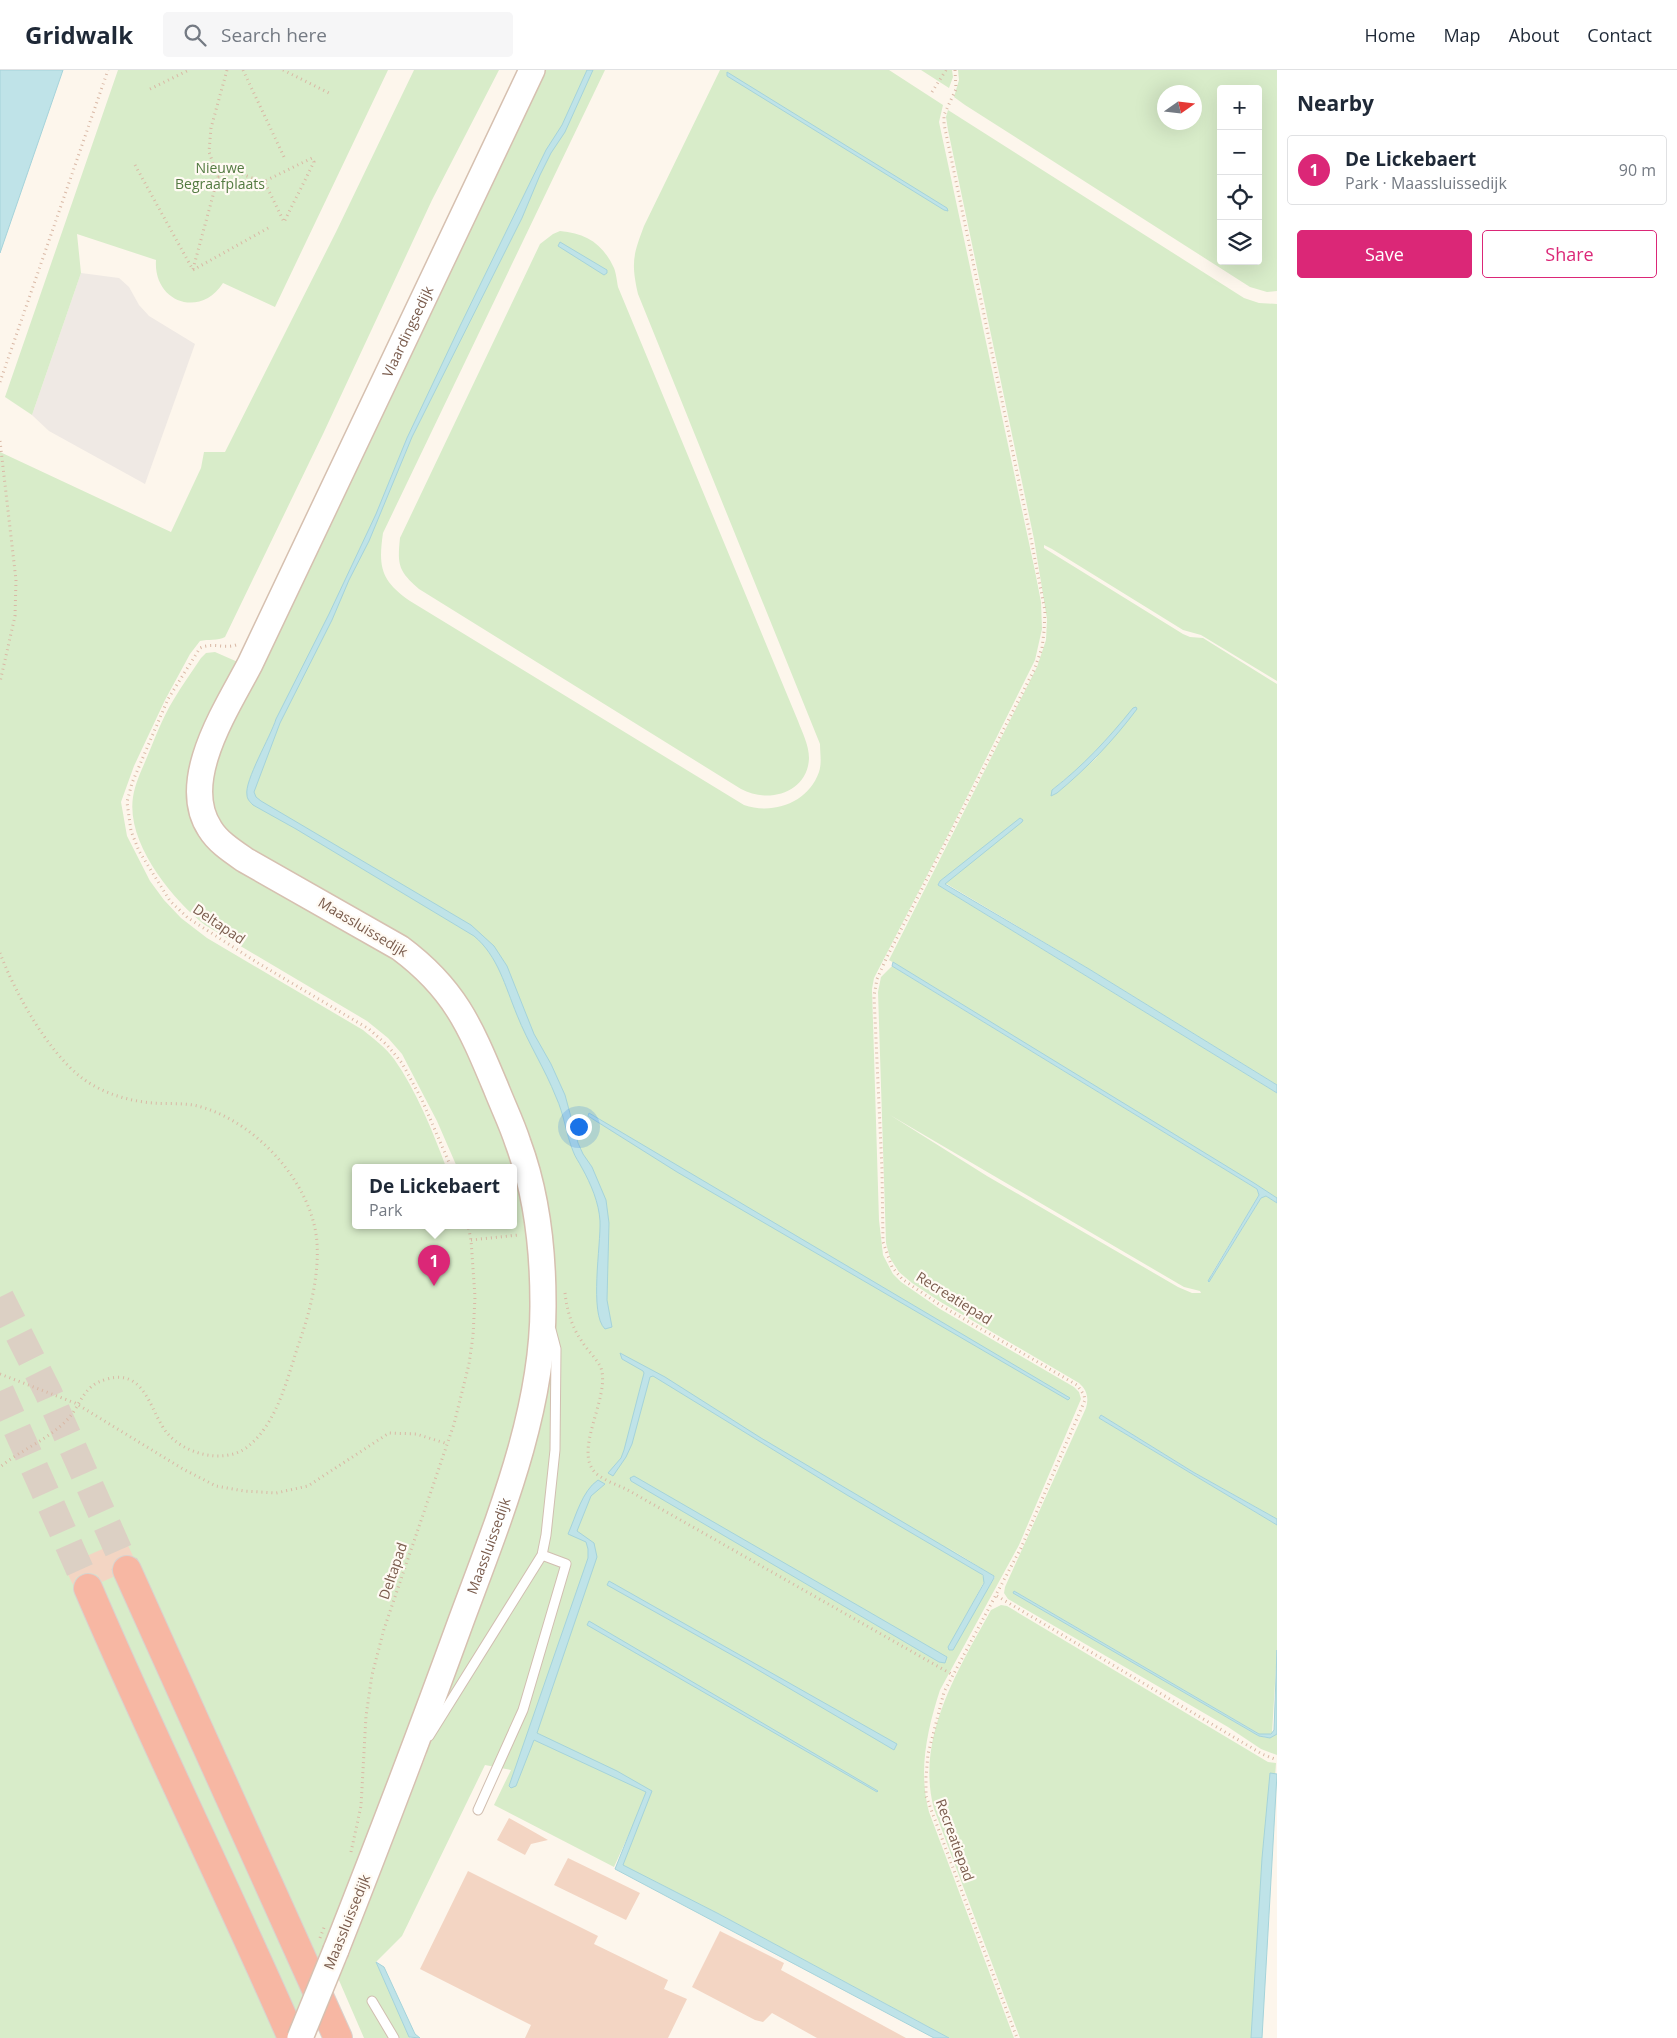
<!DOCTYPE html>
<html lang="en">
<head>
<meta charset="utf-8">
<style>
	body { margin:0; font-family:"Open Sans",sans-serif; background:#f6f6f7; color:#1f2937 }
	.controls { position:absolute; right:15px; top:15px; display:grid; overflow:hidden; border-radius:5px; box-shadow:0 5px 20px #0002 }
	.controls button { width:45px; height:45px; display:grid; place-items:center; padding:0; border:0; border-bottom:1px solid #e0e1e3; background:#fff; color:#1f2937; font:25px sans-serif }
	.compass { position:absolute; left:1157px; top:15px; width:45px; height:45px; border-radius:50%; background:#fff; box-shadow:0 5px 20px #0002; rotate:76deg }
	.you { position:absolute; left:578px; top:1056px; width:18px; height:18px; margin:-12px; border:4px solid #fff; border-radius:50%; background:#1a73e8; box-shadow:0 0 0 8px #1a73e833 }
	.badge { display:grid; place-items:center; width:32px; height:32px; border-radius:50%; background:#db2777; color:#fff; font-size:16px; font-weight:700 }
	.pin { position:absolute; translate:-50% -41px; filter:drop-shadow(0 1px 2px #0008) }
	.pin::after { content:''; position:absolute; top:26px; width:18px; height:15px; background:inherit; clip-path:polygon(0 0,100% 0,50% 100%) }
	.popup { position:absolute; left:352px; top:1094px; width:165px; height:65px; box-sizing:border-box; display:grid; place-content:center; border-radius:5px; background:#fff; filter:drop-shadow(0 1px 4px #0005); font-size:16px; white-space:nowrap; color:#747a83 }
	.popup b { font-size:19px; color:#1f2937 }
	.popup::after { content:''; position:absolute; left:50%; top:100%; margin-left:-10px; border:10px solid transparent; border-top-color:#fff }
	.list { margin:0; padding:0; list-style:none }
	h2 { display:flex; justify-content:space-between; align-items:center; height:65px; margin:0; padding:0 20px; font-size:21px }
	h2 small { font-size:16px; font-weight:400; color:#747a83 }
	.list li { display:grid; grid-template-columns:32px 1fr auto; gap:15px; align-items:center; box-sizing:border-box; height:70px; margin:0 10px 10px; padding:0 10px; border:1px solid #e0e1e3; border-radius:5px }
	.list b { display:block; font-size:19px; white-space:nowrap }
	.list p { margin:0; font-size:16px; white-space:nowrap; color:#747a83 }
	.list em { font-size:16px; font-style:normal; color:#747a83 }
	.actions { display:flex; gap:10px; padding:15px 20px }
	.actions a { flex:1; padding:11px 0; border:1px solid #db2777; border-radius:5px; text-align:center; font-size:18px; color:#db2777 }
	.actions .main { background:#db2777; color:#fff }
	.icon { flex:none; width:28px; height:28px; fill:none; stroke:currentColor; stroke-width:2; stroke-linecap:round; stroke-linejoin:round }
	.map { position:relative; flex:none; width:1277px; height:1968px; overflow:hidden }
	header { display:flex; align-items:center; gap:30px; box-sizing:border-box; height:70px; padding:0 25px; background:#fff; border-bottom:1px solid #e0e1e3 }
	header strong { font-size:24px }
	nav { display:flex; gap:28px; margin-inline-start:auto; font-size:18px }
	.search { width:350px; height:45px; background:#f6f6f7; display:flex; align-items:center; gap:12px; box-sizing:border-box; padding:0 18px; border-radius:5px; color:#747a83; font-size:19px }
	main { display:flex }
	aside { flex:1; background:#fff }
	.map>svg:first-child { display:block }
</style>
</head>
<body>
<header>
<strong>Gridwalk</strong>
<div class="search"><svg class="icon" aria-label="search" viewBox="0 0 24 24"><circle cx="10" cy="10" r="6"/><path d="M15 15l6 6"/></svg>Search here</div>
<nav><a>Home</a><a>Map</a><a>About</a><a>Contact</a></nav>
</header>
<main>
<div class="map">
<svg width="1277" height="1968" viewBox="0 0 1277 1968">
	<rect width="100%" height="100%" fill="#fdf6ec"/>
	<!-- industrial -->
	<path fill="#efe9e4" d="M81 203 119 208 129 217 139 235 149 246 195 274 145 414 49 361 32 345Z"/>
	<!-- green -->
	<path fill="#d8ecc9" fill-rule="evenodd" d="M118 0H388L275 237 223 213C200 249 153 232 156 190L77 164 81 203 32 345 5 327Z
		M414 0H499L432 130 323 364 225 567C218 571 208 569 200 571L190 584 165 630 134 696 121 732 127 766 150 811 164 830 181 848 207 868 363 960C374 969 386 978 394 989 416 1020 433 1062 446 1097H355V1155H513V1097H457L437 1051 402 984 388 968 367 951 205 855C172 829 126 773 133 727 135 715 140 703 145 692 154 671 162 648 174 629 182 615 192 602 201 588L206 583 215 582 240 593C218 638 175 705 199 756 207 774 224 785 239 796L394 885C409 897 425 908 437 923 455 942 465 969 476 993 495 1035 513 1077 523 1122L538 1114 525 1071 485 974 470 942 451 912 429 890 403 869 245 779C215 758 202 733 212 696 215 685 221 675 224 664L326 453 539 0H605L383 463C378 497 381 511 410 531L744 735C773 745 808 733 819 702 822 693 820 683 820 674L638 224C631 193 633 185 644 156L720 0H889L943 35 939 52 1035 501 1041 532 1042 559 1035 590 951 759 874 908 872 919 879 1150 883 1185 893 1204 901 1212 940 1239 1074 1317 1079 1322 1081 1329 1019 1475 940 1620C927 1660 918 1701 929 1742L1014 1968H949L719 1844 622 1795 634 1767 629 1764 614 1797 494 1735 511 1700 485 1695 402 1866 376 1892 410 1968H364L338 1908 347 1890 427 1683 405 1678 337 1851 333 1850 288 1968H0V382L171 462 201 398 204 382H225L336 162ZM944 1475 995 1507 951 1580 948 1578 951 1573 985 1510 982 1505 984 1501Z
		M921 0H952L953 7 949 18Z
		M958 0H1277V221L1267 222 1250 217 965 35 954 27 959 10ZM1221 19H1258V191H1221ZM1194 22V52H1164V22Z
		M948 40 1244 228 1259 233 1277 234V611L1201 565 1183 560 1052 479 1044 475V478L1183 564 1190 567 1203 568 1277 614V1015L1089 899 945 813 1023 750 940 811 938 815 1277 1023V1128L889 890 1037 597 1046 570 1047 549 1034 469 948 60 946 47ZM1116 659 1096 688 1057 723 1052 720 1080 697Z
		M560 161C586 163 603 174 614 198 616 203 617 211 618 217L798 651C802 662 809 675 809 688 808 723 768 734 741 719L419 519C399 501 397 496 400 468L540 174 553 164Z
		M892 896 1257 1119 1259 1125 1211 1205 1209 1212 1261 1128 1266 1126 1277 1133V1449L1193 1402 1101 1345 1099 1348 1277 1455V1580L1272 1663 1267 1665 1259 1664 1014 1521 1013 1522 1259 1666 1268 1668 1277 1664V1685L1261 1679 1228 1657 1008 1529 1004 1523 1005 1517 1086 1338C1089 1328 1087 1320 1079 1313L939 1231 912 1213 899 1202 890 1188 886 1173 878 922 881 907ZM890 1045 1184 1217 1200 1221 1201 1223H1192L1178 1217 987 1106Z
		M1001 1535 1007 1536 1268 1692 1276 1693 1258 1968H1020L934 1739C915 1668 958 1600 991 1540Z"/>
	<!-- water -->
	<path fill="#bfe3e8" stroke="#a5d3da" d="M0 0H63L0 183Z
		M587 0H593L565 62 551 83 540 105 522 148 412 367 369 471 349 510 332 550 280 653 254 722 256 727 261 731 471 855 494 876 507 896 534 964 551 994 565 1025 578 1073 583 1084 592 1097 606 1130 609 1153 607 1230 612 1257 605 1259C589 1244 601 1175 600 1151 599 1133 591 1114 582 1098 579 1092 575 1087 573 1081 566 1064 564 1044 556 1027 545 999 528 973 517 945 505 916 498 886 474 866L296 759 253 735C250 732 247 729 247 725 244 711 271 666 276 649L329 544 376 444 407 368 460 256 546 80 562 55Z
		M727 2 947 138 948 141 944 140 727 6Z
		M560 172 607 200V203L604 205 558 176Z
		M1136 637 1137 639C1113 671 1087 698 1057 723L1051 726 1052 720C1083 696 1108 669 1133 638Z
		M1020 748 1023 750 1022 752 945 814 1089 899 1277 1015V1023L938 815 940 811Z
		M893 892 1254 1113 1277 1128V1133L1266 1126 1261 1128 1209 1212 1208 1211 1259 1125 1257 1119 892 896Z
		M589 1043 1070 1328 1068 1330 677 1102 588 1046Z
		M620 1283 665 1307 761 1368 994 1506V1508L953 1580H949L948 1577 984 1513 983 1505 847 1425 653 1306 650 1307 632 1374 626 1387 613 1406 608 1403 621 1388 624 1380 644 1303 643 1301 622 1289Z
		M1101 1345 1193 1402 1277 1449V1455L1099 1348Z
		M634 1406 947 1587 945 1593 939 1592 631 1411 630 1408Z
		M598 1410 605 1414 591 1426 577 1461 594 1473 597 1487 537 1663 617 1701 652 1721 623 1795 719 1844 949 1968H934L615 1799 646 1722 534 1670 516 1716 511 1718 509 1716 588 1488V1479L586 1472 568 1464C576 1446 582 1421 598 1410Z
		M609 1511 897 1674 894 1680 748 1594 607 1515Z
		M1014 1521 1259 1664H1271L1274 1660 1277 1580V1664L1270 1668 1259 1666 1013 1523Z
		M589 1551 878 1721 877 1722 587 1555Z
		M1270 1703 1277 1704 1262 1968H1251L1262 1788Z
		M376 1892 384 1897 415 1964 420 1968 409 1967Z"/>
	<!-- building -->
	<path fill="#f3d5c3" d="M125 1469 133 1486H121L115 1491 112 1498 113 1507 102 1512 97 1505 90 1503 82 1504 76 1508 73 1515 64 1496Z
		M509 1748 527 1758 548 1770 531 1774 525 1785 497 1770Z
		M568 1788 640 1823 626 1850 554 1815Z
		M468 1801 598 1866 594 1874 668 1910 664 1919 687 1929 668 1968H525L531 1955 420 1899Z
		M720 1861 784 1893 781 1900 906 1968H817L772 1943 763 1952 755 1950 692 1917Z"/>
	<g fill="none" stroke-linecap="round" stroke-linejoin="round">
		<!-- highway-tunnel -->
		<path stroke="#dcd0c4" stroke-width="28" stroke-dasharray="28 14" stroke-linecap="butt" d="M0 1227 48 1322 127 1500
			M0 1321 88 1518"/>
		<!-- lane casing -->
		<g stroke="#d1beb0" stroke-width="11">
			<path id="lane" d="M429 1666 542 1485 546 1465 555 1380 556 1279 551 1260
				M478 1740 523 1640 566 1494 542 1485
				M372 1931 394 1968"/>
		</g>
		<!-- secondary casing -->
		<g stroke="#d6c0b0" stroke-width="28">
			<g id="secondary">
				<path id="s1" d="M336 1880C379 1771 421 1661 461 1551 498 1451 544 1341 543 1233 543 1179 537 1124 518 1073 512 1054 503 1036 496 1018 470 956 455 919 400 878L245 790C232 781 218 772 210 759 178 711 227 638 250 594L532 0"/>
			</g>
		</g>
		<!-- highway casing -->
		<g stroke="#dad1cd" stroke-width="30">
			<path id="highway" d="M127 1500 338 1968
				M88 1518C153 1670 226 1817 292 1968"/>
		</g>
		<!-- path -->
		<path stroke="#d9b8a5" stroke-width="3" stroke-dasharray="1 4" stroke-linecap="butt" d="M243 0 285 89
			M283 0 331 24
			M955 0 956 19 944 45V54L1031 469 1045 541 1044 562 1042 578 1034 600 886 889 877 909 874 926 882 1100 883 1172 892 1197 902 1209 940 1235 1077 1315 1084 1325 1085 1330 1021 1478 944 1622 928 1684 926 1707V1726L1017 1968
			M150 19 189 0
			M932 22 946 0
			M135 95 193 200 270 157
			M218 107 236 102 263 112 265 113 284 152 314 92 312 88 263 112
			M193 199 218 107 209 82 211 58 227 0
			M0 312 108 0
			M0 371 16 510 15 546 0 612
			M236 575C223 579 213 572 200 578L168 629 132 713 127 732 131 761 139 781 170 831 188 848 258 893 369 959 387 975 402 993 422 1030 451 1097
			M0 883C15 923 48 982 82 1008 102 1023 128 1031 153 1033 166 1034 180 1033 193 1035 252 1047 313 1112 317 1173 319 1204 311 1238 301 1267 288 1304 279 1353 246 1378 223 1394 185 1384 168 1364 150 1344 147 1298 107 1309 81 1316 82 1335 66 1351 47 1370 21 1380 0 1397
			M471 1170 519 1165
			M565 1223C567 1241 572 1258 583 1273 588 1281 597 1289 601 1298 611 1328 570 1384 598 1405 606 1411 617 1415 626 1419L953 1605
			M0 1304 75 1333 183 1399 216 1416 244 1421 276 1423 308 1416 389 1363 416 1364 448 1374
			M997 1526 1262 1684 1277 1690
			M351 1782 361 1736 366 1646 372 1605 384 1559 454 1354 469 1294 473 1266 475 1227 471 1170 468 1155"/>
		<!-- lane -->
		<use href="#lane" stroke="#fff" stroke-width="9"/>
		<!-- secondary -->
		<use href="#secondary" stroke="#fff" stroke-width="25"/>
		<!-- highway -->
		<use href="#highway" stroke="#f7b7a3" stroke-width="28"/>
		<!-- secondary-bridge casing -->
		<g stroke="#d6c0b0" stroke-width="28" stroke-linecap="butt">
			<path id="secondary-bridge" d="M300 1968 336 1880"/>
		</g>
		<!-- path-bridge -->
		<path stroke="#d9b8a5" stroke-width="3" stroke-dasharray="1 4" stroke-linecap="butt" d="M320 1868 325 1855"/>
		<!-- secondary-bridge -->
		<use href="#secondary-bridge" stroke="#fff" stroke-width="25"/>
	</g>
	<g text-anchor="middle" stroke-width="4.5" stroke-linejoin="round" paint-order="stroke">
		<!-- park labels -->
		<g font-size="14" fill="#537a41" stroke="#fffaf3">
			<text x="220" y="103">Nieuwe<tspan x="220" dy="16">Begraafplaats</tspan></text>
		</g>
		<!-- street labels -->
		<g font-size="14" fill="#7a5c4d" stroke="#fffaf3">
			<text dy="5" stroke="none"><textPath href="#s1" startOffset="1848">Vlaardingsedijk</textPath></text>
			<text transform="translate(219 854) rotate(34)" y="5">Deltapad</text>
			<text transform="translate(363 857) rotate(31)" y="5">Maassluissedijk</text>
			<text transform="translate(954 1228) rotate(32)" y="5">Recreatiepad</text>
			<text dy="5" stroke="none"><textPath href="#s1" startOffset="432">Maassluissedijk</textPath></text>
			<text transform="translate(393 1501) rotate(-71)" y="5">Deltapad</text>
			<text transform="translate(955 1770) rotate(70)" y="5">Recreatiepad</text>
			<text transform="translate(347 1852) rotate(-68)" y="5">Maassluissedijk</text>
		</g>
	</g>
</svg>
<div class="controls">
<button>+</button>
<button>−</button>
<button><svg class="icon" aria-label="locate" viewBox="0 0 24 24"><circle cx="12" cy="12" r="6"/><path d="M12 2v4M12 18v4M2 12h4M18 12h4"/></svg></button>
<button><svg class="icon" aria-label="layers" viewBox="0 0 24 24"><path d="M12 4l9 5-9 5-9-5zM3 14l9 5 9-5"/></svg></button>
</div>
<svg class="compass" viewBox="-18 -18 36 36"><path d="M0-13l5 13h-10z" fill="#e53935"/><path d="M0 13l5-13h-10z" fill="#747a83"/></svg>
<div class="you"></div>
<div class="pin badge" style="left:434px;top:1216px">1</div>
<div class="popup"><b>De Lickebaert</b>Park</div>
</div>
<aside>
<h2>Nearby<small></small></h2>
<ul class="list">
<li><span class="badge">1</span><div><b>De Lickebaert</b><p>Park · Maassluissedijk</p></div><em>90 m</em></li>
</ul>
<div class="actions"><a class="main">Save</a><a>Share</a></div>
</aside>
</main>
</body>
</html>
